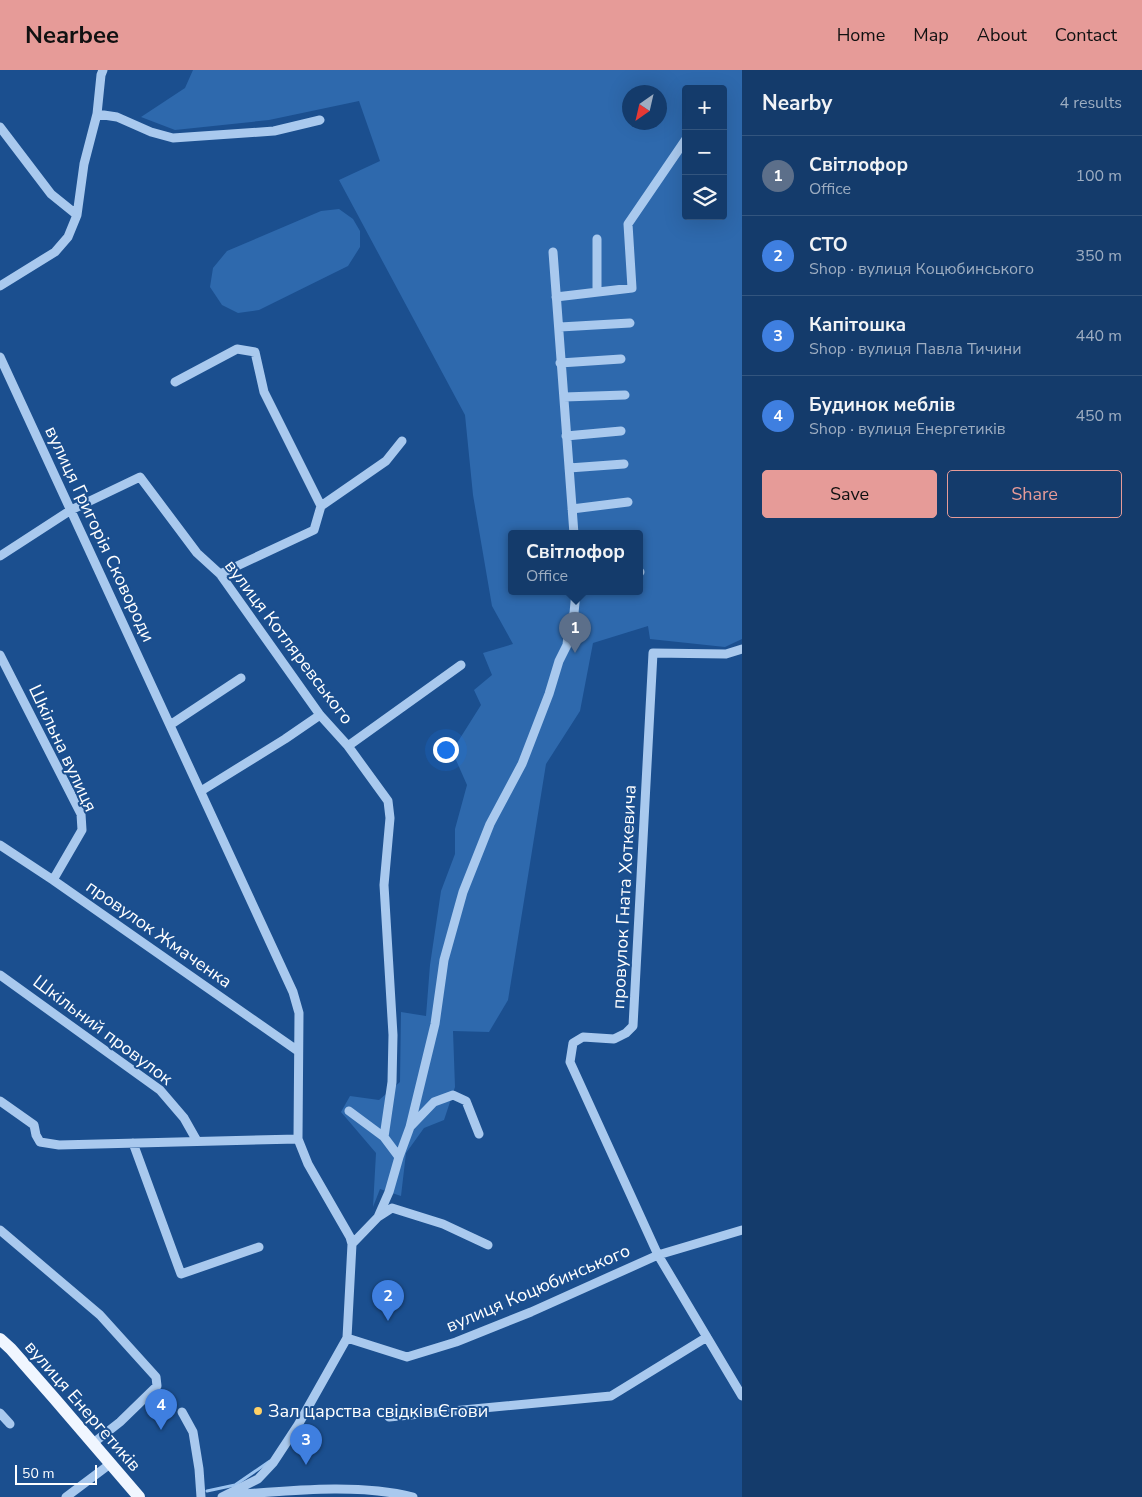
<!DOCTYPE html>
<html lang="en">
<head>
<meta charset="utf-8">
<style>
	body { margin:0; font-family:"Nunito Sans",sans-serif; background:#1d4271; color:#f1f3f6 }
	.controls { position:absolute; right:15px; top:15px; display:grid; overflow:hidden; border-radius:5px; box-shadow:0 5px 20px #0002 }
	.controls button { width:45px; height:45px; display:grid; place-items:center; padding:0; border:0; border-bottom:1px solid #33557e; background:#143b6b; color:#f1f3f6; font:25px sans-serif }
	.compass { position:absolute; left:622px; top:15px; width:45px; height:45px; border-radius:50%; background:#143b6b; box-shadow:0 5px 20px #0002; rotate:214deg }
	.scale { position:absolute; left:15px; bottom:12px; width:82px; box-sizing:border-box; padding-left:5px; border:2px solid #fff; border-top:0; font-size:14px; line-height:18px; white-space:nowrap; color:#fff; -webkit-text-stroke:4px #1b4f8f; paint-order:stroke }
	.you { position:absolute; left:445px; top:679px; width:18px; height:18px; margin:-12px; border:4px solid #fff; border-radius:50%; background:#1a73e8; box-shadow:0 0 0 8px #1a73e833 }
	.badge { display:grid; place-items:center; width:32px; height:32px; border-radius:50%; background:#e69b98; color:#fff; font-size:16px; font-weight:700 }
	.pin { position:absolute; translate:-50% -41px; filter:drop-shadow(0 1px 2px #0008) }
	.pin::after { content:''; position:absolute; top:26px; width:18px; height:15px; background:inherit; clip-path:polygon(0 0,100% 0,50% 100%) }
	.popup { position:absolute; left:508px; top:460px; width:135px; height:65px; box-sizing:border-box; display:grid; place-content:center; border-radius:5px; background:#143b6b; filter:drop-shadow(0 1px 4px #0005); font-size:16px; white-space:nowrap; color:#9dadc1 }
	.popup b { font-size:19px; color:#f1f3f6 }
	.popup::after { content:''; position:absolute; left:50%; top:100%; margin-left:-10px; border:10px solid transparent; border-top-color:#143b6b }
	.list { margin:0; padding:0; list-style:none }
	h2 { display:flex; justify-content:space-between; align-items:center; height:65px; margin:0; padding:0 20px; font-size:21px }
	h2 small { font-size:16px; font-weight:400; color:#9dadc1 }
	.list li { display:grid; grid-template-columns:32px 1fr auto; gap:15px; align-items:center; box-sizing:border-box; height:80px; padding:0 20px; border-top:1px solid #33557e }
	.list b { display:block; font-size:19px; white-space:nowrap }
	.list p { margin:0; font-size:16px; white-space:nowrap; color:#9dadc1 }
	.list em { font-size:16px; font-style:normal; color:#9dadc1 }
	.actions { display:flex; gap:10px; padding:15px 20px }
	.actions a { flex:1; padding:11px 0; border:1px solid #e69b98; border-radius:5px; text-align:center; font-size:18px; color:#e69b98 }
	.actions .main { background:#e69b98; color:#111 }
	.icon { flex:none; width:28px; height:28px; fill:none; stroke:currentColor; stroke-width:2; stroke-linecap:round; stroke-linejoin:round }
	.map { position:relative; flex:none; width:742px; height:1427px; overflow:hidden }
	header { display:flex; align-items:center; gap:30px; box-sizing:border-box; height:70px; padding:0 25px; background:#e69b98; color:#111 }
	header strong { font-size:24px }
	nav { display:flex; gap:28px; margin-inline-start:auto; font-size:18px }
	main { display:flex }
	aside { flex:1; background:#143b6b }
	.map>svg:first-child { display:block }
</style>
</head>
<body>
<header>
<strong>Nearbee</strong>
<nav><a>Home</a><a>Map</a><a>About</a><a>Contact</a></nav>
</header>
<main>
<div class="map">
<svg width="742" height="1427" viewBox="0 0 742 1427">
	<rect width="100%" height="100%" fill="#1b4f8f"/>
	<!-- green -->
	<path fill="#2e69ad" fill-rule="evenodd" d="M193 0H742V569L725 577 650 569 648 556 593 573 580 641 546 694 508 930 489 962 453 961 455 1017 444 1050 424 1058 406 1083 401 1126 380 1119 373 1137 376 1083 341 1042 350 1026 379 1030 400 1012 401 942 426 946 430 895 441 821 455 784V759L467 715 452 681 481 635 474 620 492 605 483 583 513 574 492 536 473 425 465 345 339 110 380 91 359 31 269 50 175 60 141 47 185 18ZM686 19H723V146H686ZM630 22H660V52H630ZM511 464H639V522H511Z
		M339 139 353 149 360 161V177L348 196 259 240 238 243 222 235 210 217 213 198 227 181 321 141Z"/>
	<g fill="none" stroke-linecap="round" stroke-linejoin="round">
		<!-- stream -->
		<path stroke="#9cc4f0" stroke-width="3" d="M207 1421 235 1415 270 1391"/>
		<!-- minor -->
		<path stroke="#a9c9ee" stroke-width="9" d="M97 44 117 47 151 62 173 68 274 61 320 50
			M0 57 51 124 77 145
			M553 182 574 464
			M0 216 55 182 68 167 77 145 84 94 97 44 101 5 103 0
			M597 221V169
			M556 227 632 218 628 154 686 69
			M560 257 630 253
			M0 287 293 922 299 943 298 1069 308 1094 350 1167 352 1174 347 1268 298 1355 273 1393 258 1409 222 1427
			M560 293 621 289
			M175 312 237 279 255 282 264 322 321 436 314 460 220 504
			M564 327 625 325
			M566 366 621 361
			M569 398 624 394
			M321 436 386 391 402 371
			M572 439 628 432
			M0 486 71 440 140 407 197 483 220 504 320 645 348 676 388 731 390 748 384 815 393 965 392 1012 384 1067
			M639 502H640
			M742 579 726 584 653 583 633 956 626 963 614 969 583 967 573 973 570 992 658 1185 742 1326
			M0 585 81 744 82 760 53 810
			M170 655 241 608
			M348 676 461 595
			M201 721 285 669 320 645
			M0 775 53 810 298 981
			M0 905 160 1020 184 1048 197 1071
			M0 1031 34 1055 36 1065 40 1072 59 1075 298 1069
			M349 1041 384 1067 399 1087
			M410 1057 435 954 444 890 463 822 490 754 522 694 549 624 559 591 567 575 569 556 574 543 576 522
			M133 1073 181 1204 259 1177
			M378 1147 389 1122 399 1087 410 1057 434 1032 453 1025 466 1031 479 1064
			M0 1160 100 1245 156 1307 157 1316 120 1352 92 1374
			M352 1174 378 1147 392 1138 443 1154 488 1175
			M347 1268 407 1287 456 1272 531 1242 658 1185 742 1160
			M182 1342 193 1362 199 1399 201 1427
			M0 1343 10 1354
			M389 1347 611 1326 707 1267
			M231 1425C288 1421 357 1413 413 1427
			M66 1427 110 1394"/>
		<!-- major -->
		<path stroke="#f0f6ff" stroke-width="12" d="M0 1269 11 1279 54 1328 139 1427"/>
	</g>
	<!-- markers -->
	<circle fill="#ffd166" stroke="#1b4f8f" stroke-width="2" cx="258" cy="1341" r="5"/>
	<g text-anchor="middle" stroke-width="4" stroke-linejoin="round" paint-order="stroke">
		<!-- street labels -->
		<g font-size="18" fill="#fff" stroke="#1b4f8f">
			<text transform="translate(100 464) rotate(65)" y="6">вулиця Григорія Сковороди</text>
			<text transform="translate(289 572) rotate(53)" y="6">вулиця Котляревського</text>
			<text transform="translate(63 678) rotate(65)" y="6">Шкільна вулиця</text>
			<text transform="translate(624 827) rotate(-87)" y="6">провулок Гната Хоткевича</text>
			<text transform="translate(159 864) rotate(35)" y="6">провулок Жмаченка</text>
			<text transform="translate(103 960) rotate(37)" y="6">Шкільний провулок</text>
			<text transform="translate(538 1218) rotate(-23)" y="6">вулиця Коцюбинського</text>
			<text transform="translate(83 1336) rotate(49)" y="6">вулиця Енергетиків</text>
		</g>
		<!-- poi labels -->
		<g font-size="18" fill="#fff" stroke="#1b4f8f" text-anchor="start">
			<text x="268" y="1347">Зал царства свідків Єгови</text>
		</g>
	</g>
</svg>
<div class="controls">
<button>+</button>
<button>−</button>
<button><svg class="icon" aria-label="layers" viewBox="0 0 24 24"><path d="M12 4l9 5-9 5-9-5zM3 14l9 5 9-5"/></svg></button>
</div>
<svg class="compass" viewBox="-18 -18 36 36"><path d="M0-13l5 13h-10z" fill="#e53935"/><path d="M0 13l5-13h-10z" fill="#9dadc1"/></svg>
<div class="scale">50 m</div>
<div class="you"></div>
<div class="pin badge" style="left:575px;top:583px;background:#5c6f8a">1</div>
<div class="popup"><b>Світлофор</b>Office</div>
<div class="pin badge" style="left:388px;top:1251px;background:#3f7fe0">2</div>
<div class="pin badge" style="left:306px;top:1395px;background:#3f7fe0">3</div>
<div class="pin badge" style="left:161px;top:1360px;background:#3f7fe0">4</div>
</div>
<aside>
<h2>Nearby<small>4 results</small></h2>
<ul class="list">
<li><span class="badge" style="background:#5c6f8a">1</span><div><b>Світлофор</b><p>Office</p></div><em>100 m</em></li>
<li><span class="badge" style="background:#3f7fe0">2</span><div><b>СТО</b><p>Shop · вулиця Коцюбинського</p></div><em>350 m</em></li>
<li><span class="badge" style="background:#3f7fe0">3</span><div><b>Капітошка</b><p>Shop · вулиця Павла Тичини</p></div><em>440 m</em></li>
<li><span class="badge" style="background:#3f7fe0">4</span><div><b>Будинок меблів</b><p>Shop · вулиця Енергетиків</p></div><em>450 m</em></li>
</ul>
<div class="actions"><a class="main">Save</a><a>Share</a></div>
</aside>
</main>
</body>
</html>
